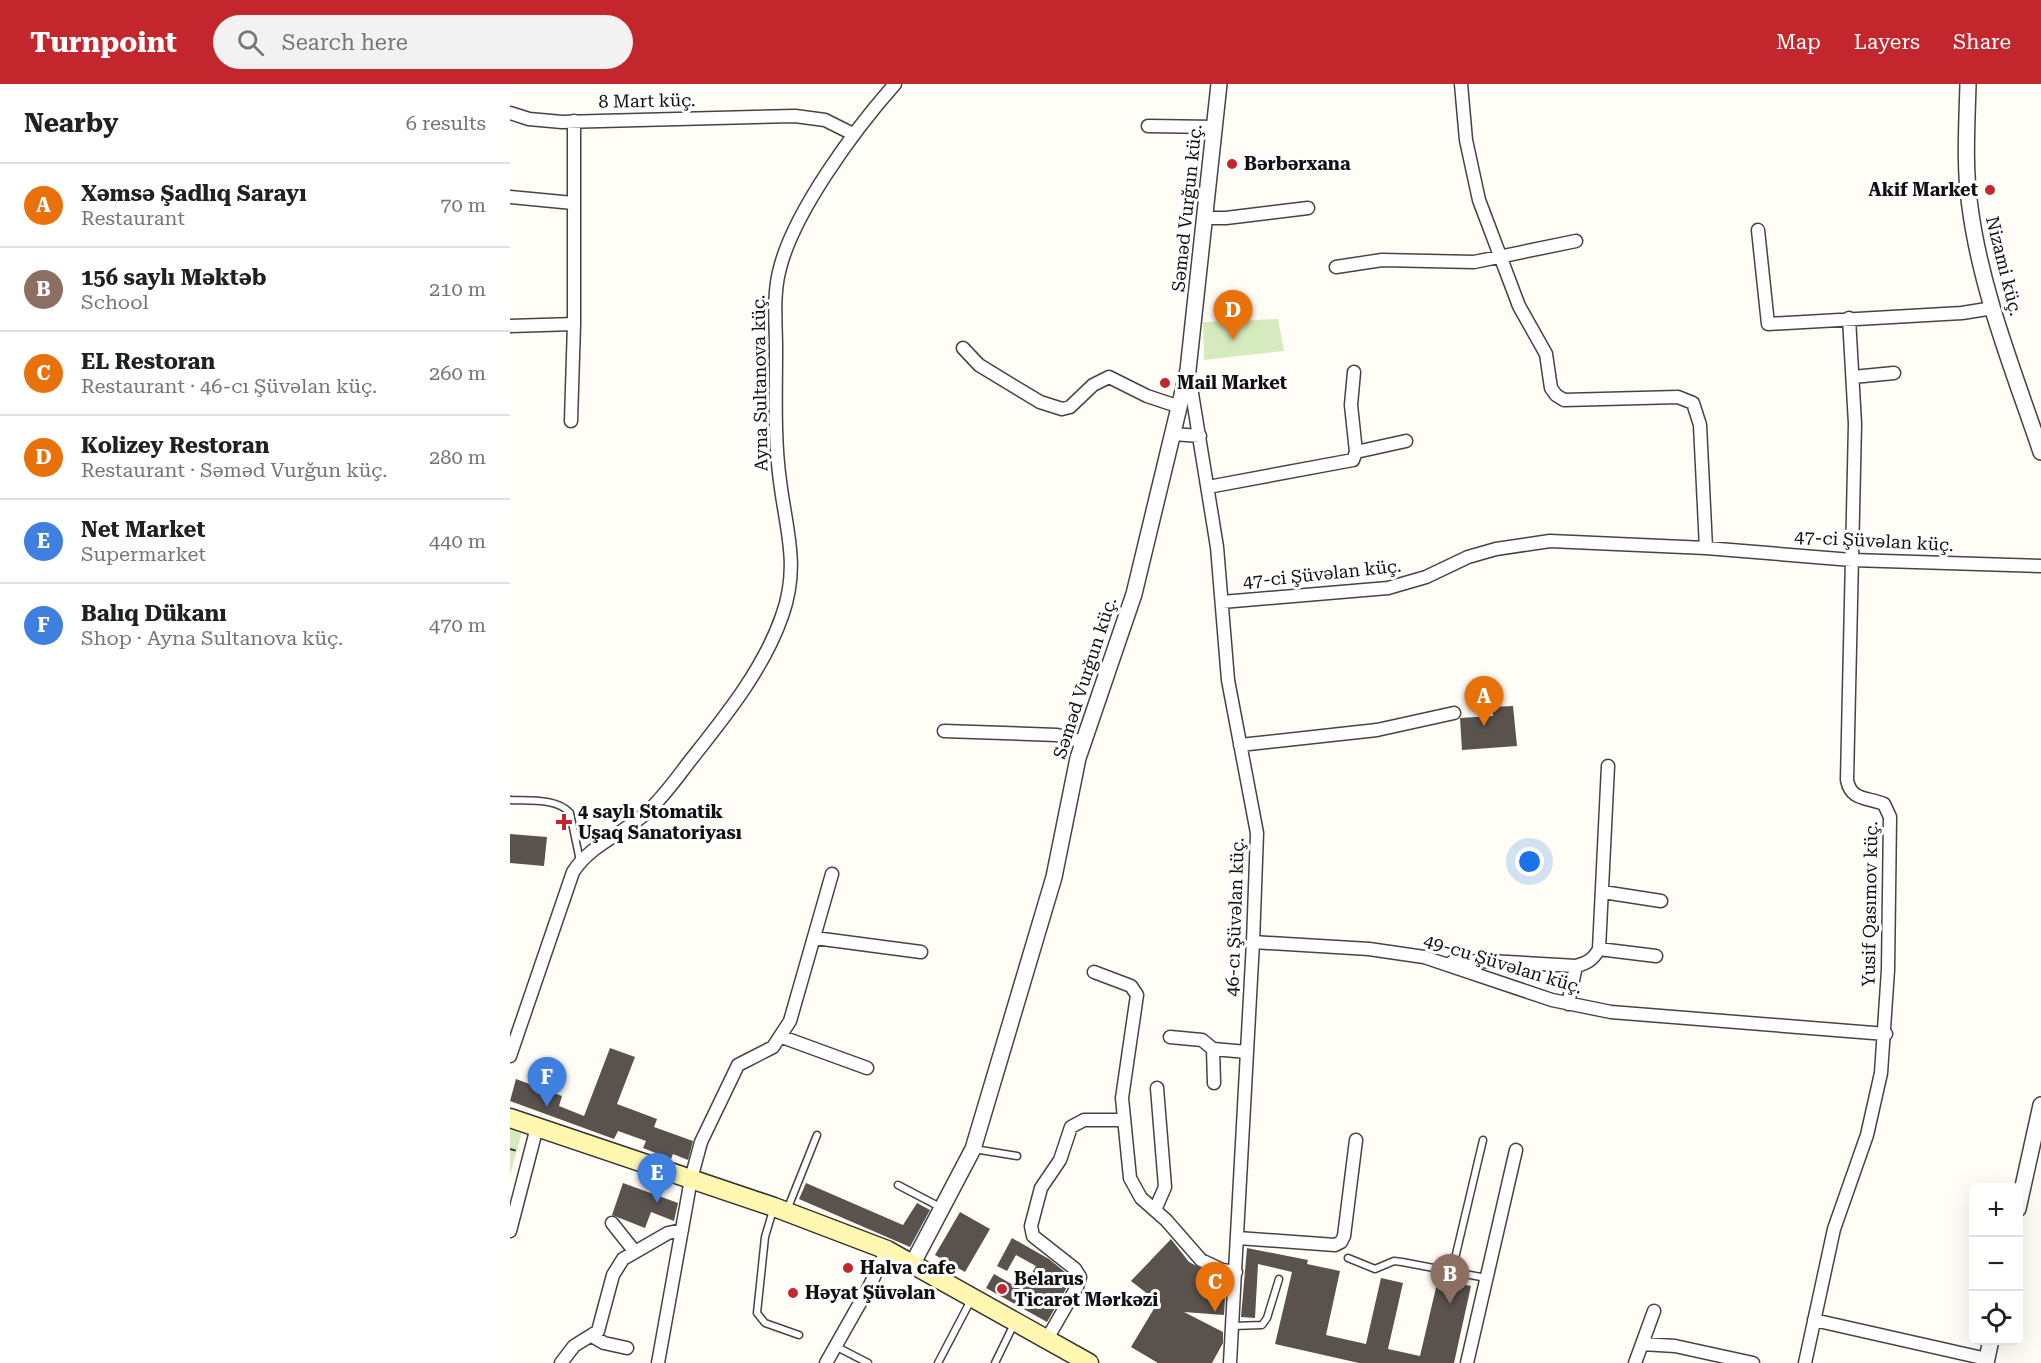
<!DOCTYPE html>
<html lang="en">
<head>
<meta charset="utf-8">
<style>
	body { margin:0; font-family:"Roboto Serif",serif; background:#f2f2f2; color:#202124 }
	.controls { position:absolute; right:18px; bottom:18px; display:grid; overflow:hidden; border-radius:9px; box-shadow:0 6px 24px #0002 }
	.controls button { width:54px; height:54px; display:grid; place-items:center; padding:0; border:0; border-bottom:2px solid #e0e0e0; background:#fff; color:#202124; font:30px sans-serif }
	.you { position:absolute; left:1020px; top:778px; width:21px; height:21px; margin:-15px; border:4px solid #fff; border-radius:50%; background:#1a73e8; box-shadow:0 0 0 9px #1a73e833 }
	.badge { display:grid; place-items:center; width:39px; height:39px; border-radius:50%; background:#c4262e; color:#fff; font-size:20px; font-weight:700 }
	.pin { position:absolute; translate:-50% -50px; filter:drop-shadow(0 2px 3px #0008) }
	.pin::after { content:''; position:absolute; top:32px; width:21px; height:18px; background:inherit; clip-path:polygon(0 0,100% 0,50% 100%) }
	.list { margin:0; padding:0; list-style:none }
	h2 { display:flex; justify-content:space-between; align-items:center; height:78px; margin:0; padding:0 24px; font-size:26px }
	h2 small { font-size:20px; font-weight:400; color:#757577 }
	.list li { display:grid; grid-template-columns:39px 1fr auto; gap:18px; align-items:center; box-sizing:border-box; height:84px; padding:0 24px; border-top:2px solid #e0e0e0 }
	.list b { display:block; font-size:22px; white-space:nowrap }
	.list p { margin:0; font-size:20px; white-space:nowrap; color:#757577 }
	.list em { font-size:20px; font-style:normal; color:#757577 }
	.icon { flex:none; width:33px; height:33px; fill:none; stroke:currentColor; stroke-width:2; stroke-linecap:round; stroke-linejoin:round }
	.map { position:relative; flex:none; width:1531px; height:1279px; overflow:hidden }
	header { display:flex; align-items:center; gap:36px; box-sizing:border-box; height:84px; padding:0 30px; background:#c4262e; color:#fff }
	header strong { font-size:28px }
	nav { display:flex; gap:33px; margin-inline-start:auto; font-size:21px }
	.search { width:420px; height:54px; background:#f2f2f2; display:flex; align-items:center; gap:15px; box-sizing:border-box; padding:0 21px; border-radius:33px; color:#757577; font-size:22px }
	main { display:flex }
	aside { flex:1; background:#fff }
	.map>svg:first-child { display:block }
</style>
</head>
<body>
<header>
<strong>Turnpoint</strong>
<div class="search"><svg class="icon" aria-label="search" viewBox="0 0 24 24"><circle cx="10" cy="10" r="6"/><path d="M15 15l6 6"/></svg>Search here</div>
<nav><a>Map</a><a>Layers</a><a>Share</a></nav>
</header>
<main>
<aside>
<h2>Nearby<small>6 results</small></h2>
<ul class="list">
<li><span class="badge" style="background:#e8710a">A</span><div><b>Xəmsə Şadlıq Sarayı</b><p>Restaurant</p></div><em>70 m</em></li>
<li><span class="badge" style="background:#8d6e63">B</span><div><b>156 saylı Məktəb</b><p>School</p></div><em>210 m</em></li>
<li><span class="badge" style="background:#e8710a">C</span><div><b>EL Restoran</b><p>Restaurant · 46-cı Şüvəlan küç.</p></div><em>260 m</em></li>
<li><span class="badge" style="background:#e8710a">D</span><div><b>Kolizey Restoran</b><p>Restaurant · Səməd Vurğun küç.</p></div><em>280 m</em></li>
<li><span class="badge" style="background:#3f7fe0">E</span><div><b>Net Market</b><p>Supermarket</p></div><em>440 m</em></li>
<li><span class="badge" style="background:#3f7fe0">F</span><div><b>Balıq Dükanı</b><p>Shop · Ayna Sultanova küç.</p></div><em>470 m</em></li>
</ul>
</aside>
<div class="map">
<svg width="1531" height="1279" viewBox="0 0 1531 1279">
	<rect width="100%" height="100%" fill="#fffdf5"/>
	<!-- green -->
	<path fill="#d5ebbd" d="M768 235 774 267 694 276 693 238Z
		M0 1045 12 1048 0 1091Z"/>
	<!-- building -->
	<path fill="#5a524d" d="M1003 622 1007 662 952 666 950 634 983 632 982 623Z
		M0 750 37 753 34 782 0 779Z
		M100 964 125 973 107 1020 147 1035 144 1043 183 1057 178 1076 163 1070 161 1075 133 1064 136 1057 108 1047 104 1055 0 1017 6 995 52 1012 49 1022 74 1032Z
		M113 1099 168 1119 164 1137 141 1128 135 1144 102 1131Z
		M296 1099 393 1141 407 1119 420 1126 400 1163 289 1115Z
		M450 1128 480 1145 455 1188 425 1171Z
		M502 1154 539 1175 555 1188 551 1194 560 1198 537 1238 476 1204 484 1190 512 1206 526 1182 506 1171 497 1187 487 1182Z
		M661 1155 679 1178 716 1197 714 1231 674 1228 713 1248V1259L702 1279H648L621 1263 648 1218 621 1197Z
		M737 1164 798 1176 797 1180 830 1187 816 1251 856 1260 871 1194 893 1199 878 1265 910 1272 928 1195 961 1202 944 1279H849L765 1260 782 1188 748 1180 745 1234 731 1233Z"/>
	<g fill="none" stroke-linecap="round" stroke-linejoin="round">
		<!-- service casing -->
		<g stroke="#444" stroke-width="9">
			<path id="service" d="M0 716C19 717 47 714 60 729L70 777
				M464 1065 507 1072
				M388 1101 430 1123
				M263 1126 255 1153 247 1229 255 1239 289 1251
				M277 1126 307 1051
				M838 1174 865 1185 884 1177 892 1178 976 1194
				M942 1187 973 1056
				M723 1242 752 1241 757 1234 769 1195
				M325 1262 358 1279
				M428 1279 461 1216
				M485 1279 504 1240"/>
		</g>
		<!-- minor casing -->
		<g stroke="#444" stroke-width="15">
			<path id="minor" d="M951 0 956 56 969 116 1009 222 1036 270 1041 304 1046 311 1054 316 1168 313 1183 319 1190 341 1196 464
				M0 29 19 35 52 38 285 32 315 36 343 50
				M638 42 705 43
				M0 113 63 119
				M696 134H716L798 124
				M1248 146 1258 240 1452 229 1483 224
				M826 183 872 176 964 178 1066 157
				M0 242 64 240
				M453 264 469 281 530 318 552 325 560 323 583 301 599 293 637 312 670 323
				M679 291 707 463 718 596 747 749 743 858 720 1279
				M1343 293 1384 289
				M61 337 64 240V37
				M663 350 690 352
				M846 368 896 357
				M698 403 843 376 846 368 841 321 844 288
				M712 518 878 504 916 493 958 473 986 465 1040 457 1196 464 1342 476 1531 482
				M434 647 547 651 573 658
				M730 661 867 646 944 629
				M1093 808 1151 817
				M305 854 411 868
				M743 858 859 865 914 873 1042 916 1101 928 1376 950
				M1089 865 1146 872
				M942 878 979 877 1066 882C1077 879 1083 876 1089 865L1098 682
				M584 888 621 902 627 911 612 1014 620 1094 631 1114 656 1136 691 1176 712 1186 726 1188
				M1058 920 1066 882
				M272 953 357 984
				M660 953 692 956 703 965 737 968
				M703 965 704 999
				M0 972 63 788C81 760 112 751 136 729 154 713 168 692 183 673 217 630 254 584 272 532 290 482 276 446 270 397 264 354 266 309 266 265 266 240 263 213 269 188 282 130 345 45 385 0
				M645 1126 655 1103 647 1004
				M102 1139 125 1168
				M0 1147 27 1043
				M728 1154 825 1161 831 1158 834 1152 846 1056
				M1304 1236 1477 1275
				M82 1252 94 1259 117 1264
				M537 1255 567 1203 570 1193 565 1185 523 1152 521 1142 531 1104 550 1076 561 1043 574 1036H613
				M1132 1260 1165 1262 1243 1279
				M51 1279 64 1262 88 1247 103 1191 113 1175 158 1149 172 1146
				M148 1279 181 1095 191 1058 228 981 263 963 280 937 322 790
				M316 1279 359 1203 377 1166
				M957 1279 1006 1066
				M1125 1279 1144 1227
				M1295 1279 1324 1145 1357 1051 1371 989 1378 886 1380 733 1374 720C1357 713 1341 717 1337 696L1345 340 1339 234"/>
		</g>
		<!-- tertiary casing -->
		<g stroke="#444" stroke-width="18">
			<path id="tertiary" d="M1458 0C1457 40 1454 83 1460 123 1471 207 1504 288 1531 368
				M1508 1125 1531 1021
				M403 1179 463 1065 544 793 568 674 624 510 678 286 709 0
				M1476 1279 1481 1256"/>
		</g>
		<!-- secondary casing -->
		<g stroke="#333" stroke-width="21">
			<path id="secondary" d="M0 1034 264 1123 377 1166 579 1279"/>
		</g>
		<!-- path -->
		<path stroke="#333" stroke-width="2" stroke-dasharray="6 3" stroke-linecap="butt" d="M0 1065 7 1067"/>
		<!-- service -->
		<use href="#service" stroke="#fff" stroke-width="6"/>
		<!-- minor -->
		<use href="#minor" stroke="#fff" stroke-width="12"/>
		<!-- tertiary -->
		<use href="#tertiary" stroke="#fff" stroke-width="15"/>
		<!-- secondary -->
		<use href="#secondary" stroke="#fff6b0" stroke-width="18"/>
	</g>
	<!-- markers -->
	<g fill="#c4262e" stroke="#fff" stroke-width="2">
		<circle cx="722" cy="80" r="6"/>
		<circle cx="1480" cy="106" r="6"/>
		<circle cx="655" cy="299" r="6"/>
		<path d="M51 729h6v6h6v6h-6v6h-6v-6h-6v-6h6z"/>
		<circle cx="338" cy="1184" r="6"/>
		<circle cx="492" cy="1205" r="6"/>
		<circle cx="283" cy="1209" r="6"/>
	</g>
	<g text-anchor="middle" stroke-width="6" stroke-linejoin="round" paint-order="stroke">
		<!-- street labels -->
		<g font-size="18" fill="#111" stroke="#fff">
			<text transform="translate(137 17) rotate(-1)" y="6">8 Mart küç.</text>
			<text transform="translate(677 124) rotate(-84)" y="6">Səməd Vurğun küç.</text>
			<text transform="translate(1494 182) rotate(76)" y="6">Nizami küç.</text>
			<text transform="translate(250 299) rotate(-91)" y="6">Ayna Sultanova küç.</text>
			<text transform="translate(1364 457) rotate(3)" y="6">47-ci Şüvəlan küç.</text>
			<text transform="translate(812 490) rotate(-6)" y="6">47-ci Şüvəlan küç.</text>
			<text transform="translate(575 594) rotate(-72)" y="6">Səməd Vurğun küç.</text>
			<text transform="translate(1360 820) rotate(-89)" y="6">Yusif Qasımov küç.</text>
			<text transform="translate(725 833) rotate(-88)" y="6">46-cı Şüvəlan küç.</text>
			<text transform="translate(993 880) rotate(17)" y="6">49-cu Şüvəlan küç.</text>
		</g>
		<!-- poi labels -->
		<g font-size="18" font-weight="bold" fill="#111" stroke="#fff" text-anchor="start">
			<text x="734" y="86">Bərbərxana</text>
			<text x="1468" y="112" text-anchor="end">Akif Market</text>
			<text x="667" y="305">Mail Market</text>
			<text x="68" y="734">4 saylı Stomatik<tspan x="68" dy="21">Uşaq Sanatoriyası</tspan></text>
			<text x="350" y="1190">Halva cafe</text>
			<text x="504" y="1201">Belarus<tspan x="504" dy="21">Ticarət Mərkəzi</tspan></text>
			<text x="295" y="1215">Həyat Şüvəlan</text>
		</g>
	</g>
</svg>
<div class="controls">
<button>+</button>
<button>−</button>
<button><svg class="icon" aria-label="locate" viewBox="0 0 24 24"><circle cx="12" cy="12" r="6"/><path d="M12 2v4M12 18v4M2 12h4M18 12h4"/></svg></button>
</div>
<div class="you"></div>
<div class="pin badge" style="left:974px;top:642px;background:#e8710a">A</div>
<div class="pin badge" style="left:940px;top:1220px;background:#8d6e63">B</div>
<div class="pin badge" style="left:705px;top:1228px;background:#e8710a">C</div>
<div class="pin badge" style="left:723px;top:256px;background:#e8710a">D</div>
<div class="pin badge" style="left:147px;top:1119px;background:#3f7fe0">E</div>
<div class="pin badge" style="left:37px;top:1023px;background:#3f7fe0">F</div>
</div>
</main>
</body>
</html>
